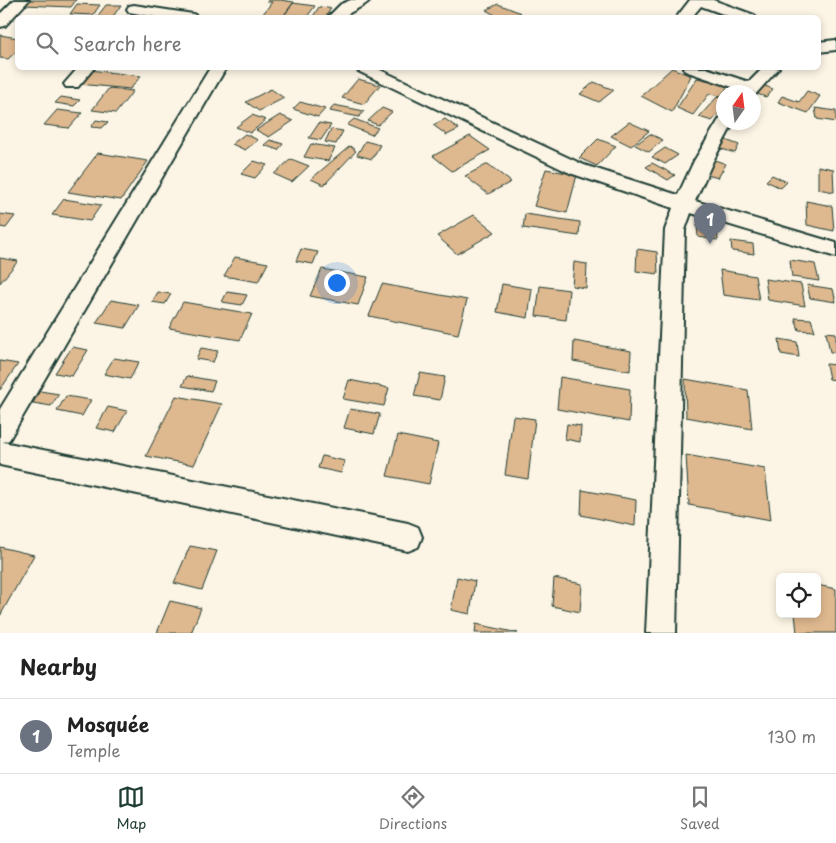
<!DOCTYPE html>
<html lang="en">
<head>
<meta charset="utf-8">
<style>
	body { margin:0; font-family:"Playpen Sans",sans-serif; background:#f2f2f2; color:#222 }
	.controls { position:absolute; right:15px; bottom:15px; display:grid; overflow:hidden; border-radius:8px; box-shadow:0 2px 8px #0003 }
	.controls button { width:45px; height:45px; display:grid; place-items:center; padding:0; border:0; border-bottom:1px solid #e0e0e0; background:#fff; color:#222; font:25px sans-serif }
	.compass { position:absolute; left:716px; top:85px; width:45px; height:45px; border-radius:50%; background:#fff; box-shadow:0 2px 8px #0003; rotate:14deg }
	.you { position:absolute; left:336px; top:282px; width:18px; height:18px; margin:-12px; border:4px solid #fff; border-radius:50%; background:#1a73e8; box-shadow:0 0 0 8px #1a73e833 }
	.badge { display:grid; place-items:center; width:32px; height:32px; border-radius:50%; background:#1f3d34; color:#fff; font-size:16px; font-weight:700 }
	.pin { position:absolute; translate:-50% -41px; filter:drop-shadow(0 1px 2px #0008) }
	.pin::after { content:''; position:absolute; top:26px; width:18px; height:15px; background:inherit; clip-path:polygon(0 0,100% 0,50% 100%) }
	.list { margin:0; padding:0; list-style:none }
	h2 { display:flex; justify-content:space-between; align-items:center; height:65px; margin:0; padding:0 20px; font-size:21px }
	h2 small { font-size:16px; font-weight:400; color:#767676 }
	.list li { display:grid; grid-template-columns:32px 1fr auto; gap:15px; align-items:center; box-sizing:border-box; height:75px; padding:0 20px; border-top:1px solid #e0e0e0 }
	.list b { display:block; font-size:19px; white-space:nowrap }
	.list p { margin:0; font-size:16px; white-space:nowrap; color:#767676 }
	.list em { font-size:16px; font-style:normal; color:#767676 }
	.icon { flex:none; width:28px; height:28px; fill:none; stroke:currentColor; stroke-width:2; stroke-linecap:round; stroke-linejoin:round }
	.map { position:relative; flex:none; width:836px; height:633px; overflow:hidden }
	.search { position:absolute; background:#fff; box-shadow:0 2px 8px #0003; left:15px; right:15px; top:15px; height:55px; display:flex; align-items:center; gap:12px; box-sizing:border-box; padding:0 18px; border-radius:8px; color:#767676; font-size:19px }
	.sheet { height:140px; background:#fff }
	nav { display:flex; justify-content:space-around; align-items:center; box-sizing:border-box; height:70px; border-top:1px solid #e0e0e0; background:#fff; font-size:14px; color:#767676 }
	nav a { display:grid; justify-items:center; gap:2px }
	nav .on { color:#1f3d34 }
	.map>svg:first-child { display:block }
</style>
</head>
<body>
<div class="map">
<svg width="836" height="633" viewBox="0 0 836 633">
	<rect width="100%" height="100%" fill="#fcf5e5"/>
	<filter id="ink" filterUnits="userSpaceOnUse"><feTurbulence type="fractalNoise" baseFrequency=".02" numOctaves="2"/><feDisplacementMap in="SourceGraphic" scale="10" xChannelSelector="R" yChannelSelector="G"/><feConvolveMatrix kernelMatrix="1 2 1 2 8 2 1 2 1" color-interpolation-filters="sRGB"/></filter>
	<g filter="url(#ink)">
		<!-- building -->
		<path fill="#deb88f" stroke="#1f3d34" d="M28 0H76L71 7 24 5Z
			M268 0H280L294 2 282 18H260L272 2H267Z
			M293 3 315 6 306 18H282Z
			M77 4 100 5 93 15 70 14Z
			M498 4 521 13 517 18H500L486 10Z
			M106 5H121L112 18H96Z
			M319 7 331 8 325 18H312Z
			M0 35 18 38V50L8 59 0 58Z
			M672 68 691 76 672 112 641 96Z
			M90 70 141 76 130 89 79 84Z
			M697 78 729 85 721 96 709 94 693 115 677 108Z
			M358 79 380 85 364 104 342 98Z
			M594 82 614 90 599 102 580 94Z
			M760 84 773 89 766 97 754 93Z
			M109 88 133 91 116 113 92 110Z
			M271 89 284 98 259 111 246 102Z
			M807 91 820 96 808 113 778 102 782 96 799 102Z
			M61 97 80 100 74 106 55 103Z
			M717 97 724 99V108L712 121 699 117Z
			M300 102 325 109 318 117 293 109Z
			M334 105 364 111 359 117 330 111Z
			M382 108 392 112 378 125 368 121Z
			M815 108 836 111V122L817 119Z
			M57 110 82 113 69 128 44 125Z
			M252 115 266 120 250 133 236 127Z
			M280 115 293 121 269 137 256 130Z
			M354 119 378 128 372 135 347 125Z
			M445 119 459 129 447 135 433 125Z
			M96 120 108 122 102 128 91 127Z
			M629 122 649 131 631 146 611 136Z
			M319 123 331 125 321 140 309 138Z
			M331 129 343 131 336 144 325 142Z
			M245 134 258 140 245 150 232 144Z
			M650 134 663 140 649 152 635 145Z
			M470 136 490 150 452 171 433 156Z
			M598 139 616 146 597 166 579 158Z
			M723 139 739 145 735 153 718 148Z
			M270 140 283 144 278 150 264 145Z
			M365 141 380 145 372 159 357 155Z
			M311 144 335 148 328 161 304 157Z
			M350 146 356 151 324 185 311 179Z
			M665 148 678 155 665 164 652 157Z
			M98 153 148 161 121 200 68 192Z
			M291 159 309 166 292 182 274 174Z
			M712 159 726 164 718 178 704 174Z
			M254 161 267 165 255 178 241 174Z
			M652 163 675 175 668 180 646 167Z
			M488 164 511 182 488 194 465 176Z
			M818 166 833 169 834 192 818 189Z
			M546 169 577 175 567 213 534 206Z
			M772 175 787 182 781 188 766 181Z
			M64 199 101 205 90 221 52 215Z
			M806 201 832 206 834 231 807 225Z
			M0 214 15 216 6 228 0 227Z
			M525 214 580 222 579 236 523 228Z
			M474 215 495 232 457 254 437 236Z
			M697 225 717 228 718 240 698 237Z
			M731 241 753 244 754 254 732 251Z
			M301 249 318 252 313 264 296 261Z
			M637 249 657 252 658 274 636 271Z
			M235 257 268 263 258 282 224 276Z
			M0 258 18 261 0 283Z
			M790 260 815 264 819 281 792 277Z
			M574 262 587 264 586 288 572 286Z
			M322 269 368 277 358 305 310 296Z
			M720 270 755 276 759 300 723 295Z
			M765 279 801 284 805 306 768 300Z
			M382 284 467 300 458 334 369 316Z
			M502 284 532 289 528 318 497 312Z
			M807 285 833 289 836 302 810 298Z
			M540 286 569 290 566 320 536 316Z
			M158 292 171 294 165 304 152 302Z
			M227 292 247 295 242 305 222 302Z
			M111 300 139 305 125 328 96 323Z
			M183 302 252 314 240 340 169 328Z
			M795 318 811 319 815 331 799 330Z
			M826 332 836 333V352H830Z
			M779 339 797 342 799 357 781 354Z
			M574 341 631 351 630 371 573 361Z
			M72 347 88 350 72 376 55 373Z
			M201 348 218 351 213 362 196 359Z
			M114 358 139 362 130 379 104 374Z
			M0 361 18 364 0 390Z
			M826 364 836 365V380L829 379Z
			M420 373 445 377 440 400 414 396Z
			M187 376 215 381 211 391 182 386Z
			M560 377 630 389 629 422 557 409Z
			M685 379 748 390 752 429 686 417Z
			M349 380 389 388 384 406 343 399Z
			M40 391 59 394 51 406 33 403Z
			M66 396 91 400 82 416 57 411Z
			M176 396 222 404 194 465 146 456Z
			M108 407 127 411 115 432 96 428Z
			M350 409 380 414 374 434 344 428Z
			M513 416 535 419 528 479 505 475Z
			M567 424 581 426 580 442 565 439Z
			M398 435 438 443 429 484 387 476Z
			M686 455 765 469 771 520 689 505Z
			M322 456 345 461 341 473 318 468Z
			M582 490 636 500 635 526 581 515Z
			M190 546 217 551 202 590 174 583Z
			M0 547 34 555 0 616Z
			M457 577 475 581 470 614 451 610Z
			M554 578 582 584 580 612 552 606Z
			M817 585 836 589V633H797L795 614H817Z
			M170 601 201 608 191 633H157Z
			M476 624 518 633H475Z"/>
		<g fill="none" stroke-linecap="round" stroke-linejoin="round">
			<!-- minor casing -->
			<g stroke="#1f3d34" stroke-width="4">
				<path id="minor" d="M14 0H29L5 26 0 27V14Z
					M351 0H370C363 8 351 10 343 18H327L341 4Z
					M690 0H713L754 15 756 18H734L701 6 691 18H676Z
					M134 5 193 14 200 18H161L129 12 127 9 129 6Z
					M836 40V50L818 52V42Z
					M78 68H94L78 87H66L64 84Z
					M210 68H226L9 440 3 442 408 523 418 527 422 537 418 547 408 551 0 465V409Z
					M356 68H376L584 165 678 195 694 161 720 118 724 117V122H734L713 161 695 201 836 243V257L691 213 685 230 676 633H646L665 230 673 208 570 173 358 71Z
					M683 68H706L749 82 763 68H779L754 96V92H740L741 90 685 71Z"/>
			</g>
			<!-- minor -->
			<use href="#minor" fill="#fcf5e5" fill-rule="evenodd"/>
		</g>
	</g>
</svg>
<div class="controls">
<button><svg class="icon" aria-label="locate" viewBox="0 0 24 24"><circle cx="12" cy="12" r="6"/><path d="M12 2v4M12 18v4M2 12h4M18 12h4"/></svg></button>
</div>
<svg class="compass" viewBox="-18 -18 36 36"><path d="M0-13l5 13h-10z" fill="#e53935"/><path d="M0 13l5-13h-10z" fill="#767676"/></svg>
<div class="you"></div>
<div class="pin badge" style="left:710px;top:244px;background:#6b7280">1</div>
<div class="search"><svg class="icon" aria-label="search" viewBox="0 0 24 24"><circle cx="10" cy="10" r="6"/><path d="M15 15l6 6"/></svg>Search here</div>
</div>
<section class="sheet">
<h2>Nearby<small></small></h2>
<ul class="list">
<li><span class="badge" style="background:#6b7280">1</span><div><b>Mosquée</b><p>Temple</p></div><em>130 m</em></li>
</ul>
</section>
<nav>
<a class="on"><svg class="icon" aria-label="map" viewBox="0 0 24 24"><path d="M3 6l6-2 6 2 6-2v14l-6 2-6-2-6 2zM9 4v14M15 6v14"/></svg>Map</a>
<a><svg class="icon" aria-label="directions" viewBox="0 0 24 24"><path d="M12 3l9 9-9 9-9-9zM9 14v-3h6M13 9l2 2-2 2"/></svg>Directions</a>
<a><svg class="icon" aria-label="saved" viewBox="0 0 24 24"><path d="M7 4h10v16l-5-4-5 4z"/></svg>Saved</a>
</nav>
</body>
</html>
